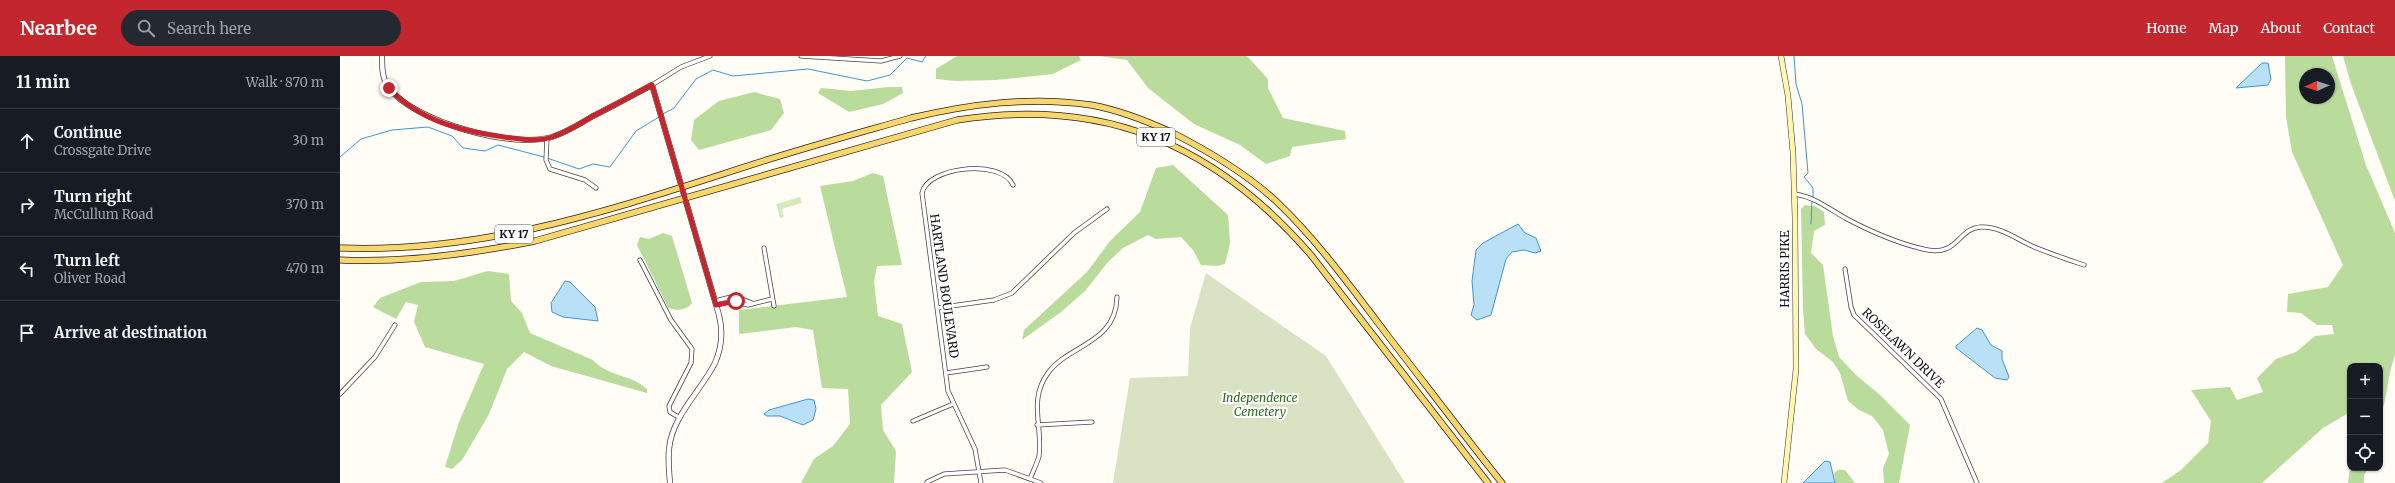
<!DOCTYPE html>
<html lang="en">
<head>
<meta charset="utf-8">
<style>
	body { margin:0; font-family:Merriweather,serif; background:#242831; color:#f1f3f6 }
	.controls { position:absolute; right:12px; bottom:12px; display:grid; overflow:hidden; border-radius:8px; box-shadow:0 1px 3px #0004 }
	.controls button { width:36px; height:36px; display:grid; place-items:center; padding:0; border:0; border-bottom:1px solid #363941; background:#171b24; color:#f1f3f6; font:20px sans-serif }
	.compass { position:absolute; left:1959px; top:12px; width:36px; height:36px; border-radius:50%; background:#171b24; box-shadow:0 1px 3px #0004; rotate:267deg }
	.stop { position:absolute; width:12px; height:12px; margin:-9px; border:3px solid #c4262e; border-radius:50%; background:#fff }
	.stop.end { background:#c4262e; border-color:#fff; box-shadow:0 1px 4px #0008 }
	.list { margin:0; padding:0; list-style:none }
	h2 { display:flex; justify-content:space-between; align-items:center; height:52px; margin:0; padding:0 16px; font-size:17px }
	h2 small { font-size:13px; font-weight:400; color:#9ea1a6 }
	.list li { display:grid; grid-template-columns:26px 1fr auto; gap:12px; align-items:center; box-sizing:border-box; height:64px; padding:0 16px; border-top:1px solid #363941 }
	.list b { display:block; font-size:15px; white-space:nowrap }
	.list p { margin:0; font-size:13px; white-space:nowrap; color:#9ea1a6 }
	.list em { font-size:13px; font-style:normal; color:#9ea1a6 }
	.icon { flex:none; width:22px; height:22px; fill:none; stroke:currentColor; stroke-width:2; stroke-linecap:round; stroke-linejoin:round }
	.map { position:relative; flex:none; width:2055px; height:427px; overflow:hidden }
	header { display:flex; align-items:center; gap:24px; box-sizing:border-box; height:56px; padding:0 20px; background:#c4262e; color:#fff }
	header strong { font-size:19px }
	nav { display:flex; gap:22px; margin-inline-start:auto; font-size:14px }
	.search { width:280px; height:36px; background:#242831; display:flex; align-items:center; gap:10px; box-sizing:border-box; padding:0 14px; border-radius:22px; color:#9ea1a6; font-size:15px }
	main { display:flex }
	aside { flex:1; background:#171b24 }
	.map>svg:first-child { display:block }
</style>
</head>
<body>
<header>
<strong>Nearbee</strong>
<div class="search"><svg class="icon" aria-label="search" viewBox="0 0 24 24"><circle cx="10" cy="10" r="6"/><path d="M15 15l6 6"/></svg>Search here</div>
<nav><a>Home</a><a>Map</a><a>About</a><a>Contact</a></nav>
</header>
<main>
<aside>
<h2>11 min<small>Walk · 870 m</small></h2>
<ul class="list">
<li><svg class="icon" aria-label="ahead" viewBox="0 0 24 24"><path d="M12 20V5M6 11l6-6 6 6"/></svg><div><b>Continue</b><p>Crossgate Drive</p></div><em>30 m</em></li>
<li><svg class="icon" aria-label="right" viewBox="0 0 24 24"><path d="M7 20v-9h11M14 6l5 5-5 5"/></svg><div><b>Turn right</b><p>McCullum Road</p></div><em>370 m</em></li>
<li><svg class="icon" aria-label="left" viewBox="0 0 24 24"><path d="M17 20v-9H6M10 6l-5 5 5 5"/></svg><div><b>Turn left</b><p>Oliver Road</p></div><em>470 m</em></li>
<li><svg class="icon" aria-label="arrive" viewBox="0 0 24 24"><path d="M6 21V4h12l-3 4 3 4H6"/></svg><div><b>Arrive at destination</b></div></li>
</ul>
</aside>
<div class="map">
<svg width="2055" height="427" viewBox="0 0 2055 427">
	<rect width="100%" height="100%" fill="#fffdf5"/>
	<!-- green -->
	<path fill="#d5ebbd" d="M460 141 462 147 442 153 444 161 440 162 436 148Z"/>
	<!-- forest -->
	<path fill="#b9dc9c" fill-rule="evenodd" d="M617 0H739L741 4 713 18 656 24 616 25 596 23V13Z
		M759 0H907L928 23V32L943 62 1005 75 1006 83 952 91 950 100 926 108 900 89 854 68 808 32 787 4Z
		M1945 0H1992L2026 109 2055 177V299C2047 321 2048 341 2040 361V310H2010V356L1983 372 1922 427H1822L1841 414 1868 387 1871 365 1851 334 1890 331 1897 344 1923 336 1917 322 1936 303 1956 296 1975 280 1994 278 1992 269H1977L1961 257 1947 256 1948 238 1988 231 2003 209 1952 96 1946 61ZM1965 18H1989V42H1965Z
		M2003 0H2055V145L2011 28Z
		M549 31H562L563 37 543 48 509 56 478 37 481 32 511 35Z
		M414 36 440 43 444 57 431 74 359 94 351 84 354 64 379 45Z
		M833 109 888 159 890 187 885 208 877 210 861 209 853 194 841 181 816 183 808 179 783 192 768 206 745 235 721 256 682 284 684 274 747 216 770 185 800 156 816 112Z
		M533 117 543 120 562 209 537 210 534 226 538 260 562 268 572 316 541 349 543 374 556 395 554 427H461L474 403 493 390 510 368 508 333 482 332 473 274 456 271 399 278V254L507 241 480 130 513 125Z
		M1465 149 1475 150 1484 156 1485 169 1474 175 1471 197 1483 209 1493 280 1499 301 1517 320 1539 338 1570 369 1559 427H1544L1543 412 1549 398 1543 374 1532 360 1519 354 1508 345 1500 317 1493 306 1476 293 1465 278 1463 253 1461 153Z
		M323 177 332 180 352 247C348 254 334 256 328 251L297 189 300 181 309 183Z
		M148 215 169 218 171 245 182 257 190 277 253 304C268 321 291 318 307 333V337L211 310 184 296 167 313 149 358 122 404 112 413 105 411 119 366 144 308 85 291 74 266 78 249 66 246 56 263 33 251 40 242 81 226 114 225Z
		M2010 411 2029 412 2024 419V427H2008Z
		M1498 414H1505L1515 427H1495L1494 417Z"/>
	<!-- cemetery -->
	<path fill="#d9e3c4" d="M866 217 986 300 1065 427H773L790 322 848 320 850 272Z"/>
	<!-- water -->
	<path fill="#b9e0f7" stroke="#3f96cf" d="M1922 7H1928L1931 23 1928 29 1896 32Z
		M1178 168 1185 177 1196 182 1201 195 1195 197 1184 194 1172 196 1166 203 1151 259 1137 264 1131 259 1134 249 1132 225 1136 194 1143 187Z
		M225 225 230 226 255 251 258 265 223 261 212 256 211 247Z
		M1637 272 1642 274 1651 289 1662 295V303L1669 321 1667 324 1655 322 1616 292V290Z
		M468 343 474 344 476 353 473 364 463 369 440 360H427L424 358 429 354Z
		M1485 405 1490 406 1495 427H1463Z"/>
	<g fill="none" stroke-linecap="round" stroke-linejoin="round">
		<!-- stream -->
		<path stroke="#3f96cf" stroke-width="1" d="M1454 0 1456 28 1462 48 1468 117 1464 121 1473 132V141
			M323 58 334 52 356 23 373 14 393 20 468 13 527 25 550 19 567 2 582 6 586 0
			M0 101 21 83 52 74 88 71 112 80 123 92 145 95 158 89 204 101
			M207 102 239 113 253 108 270 111 296 75 319 61
			M1471 168 1472 145"/>
		<!-- minor casing -->
		<g stroke="#444" stroke-width="5">
			<path id="minor" d="M461 0 541 5 560 0
				M312 29 341 11 370 0
				M207 82 206 104 210 113 245 124 256 132
				M1455 138C1475 141 1489 153 1507 163 1530 175 1557 187 1583 193 1619 202 1617 172 1641 171 1659 170 1677 183 1692 190 1709 197 1726 203 1744 209
				M424 192 434 250
				M300 204 331 264 352 293 351 307 329 350 330 356 340 362
				M1505 213 1511 251 1514 259 1601 343 1637 427
				M375 245 395 240 412 247
				M376 249 391 245 408 249 432 243
				M597 252 654 244 672 237 734 177 767 153
				M606 317 647 311
				M0 338 35 301 55 269
				M573 365 613 348
				M697 369 752 366
				M690 423C693 415 697 408 699 400 703 370 688 344 708 317 729 288 776 288 777 241
				M587 426 604 418 665 414 701 427
				M641 427 635 393 608 335 582 137C587 111 661 102 673 129"/>
		</g>
		<!-- tertiary casing -->
		<g stroke="#444" stroke-width="6">
			<path id="tertiary" d="M42 0C42 11 42 23 49 32 74 66 173 93 212 81 227 76 240 68 253 60 273 50 293 39 312 29L379 259C383 275 382 291 375 307 361 335 332 360 329 393 328 404 329 416 330 427"/>
		</g>
		<!-- secondary casing -->
		<g stroke="#333" stroke-width="6">
			<path id="secondary" d="M1441 0 1448 40 1453 97 1455 162 1456 313 1444 427"/>
		</g>
		<!-- primary casing -->
		<g stroke="#222" stroke-width="7">
			<path id="primary" d="M0 192C135 197 256 159 383 118 445 97 508 80 571 62 630 48 690 40 751 49 779 54 807 65 833 77 870 96 907 118 937 146 979 186 1013 234 1048 280 1086 329 1123 378 1162 427
				M0 204C66 207 131 198 195 185L617 64C764 41 875 88 971 199L1148 427"/>
		</g>
		<!-- minor -->
		<use href="#minor" stroke="#fff" stroke-width="3.5"/>
		<!-- tertiary -->
		<use href="#tertiary" stroke="#fff" stroke-width="4.5"/>
		<!-- secondary -->
		<use href="#secondary" stroke="#fff6b0" stroke-width="5"/>
		<!-- primary -->
		<use href="#primary" stroke="#f9d66b" stroke-width="5.5"/>
	</g>
	<g fill="none" stroke-linecap="round" stroke-linejoin="round">
		<!-- route -->
		<path stroke="#c4262e" stroke-width="5" d="M49 32C79 65 122 75 164 81 179 83 197 86 212 81 227 76 240 68 253 60 273 50 293 39 312 29L376 249 396 245"/>
	</g>
	<g text-anchor="middle" stroke-width="4" stroke-linejoin="round" paint-order="stroke">
		<!-- shield labels -->
		<g fill="#fff" stroke="#585858" stroke-width="1">
			<rect x="797" y="72" width="38" height="18" rx="3"/>
			<rect x="155" y="169" width="38" height="18" rx="3"/>
		</g>
		<g font-size="11" font-weight="bold" fill="#111">
			<text x="816" y="85">KY 17</text>
			<text x="174" y="182">KY 17</text>
		</g>
		<!-- street labels -->
		<g font-size="12" fill="#111" stroke="#fff">
			<text transform="translate(1445 213) rotate(-90)" y="4">HARRIS PIKE</text>
			<text transform="translate(604 230) rotate(82)" y="4">HARTLAND BOULEVARD</text>
			<text transform="translate(1563 292) rotate(44)" y="4">ROSELAWN DRIVE</text>
		</g>
		<!-- park labels -->
		<g font-size="12" font-style="italic" fill="#2f6b1f" stroke="#fff">
			<text x="920" y="346">Independence<tspan x="920" dy="14">Cemetery</tspan></text>
		</g>
	</g>
</svg>
<div class="controls">
<button>+</button>
<button>−</button>
<button><svg class="icon" aria-label="locate" viewBox="0 0 24 24"><circle cx="12" cy="12" r="6"/><path d="M12 2v4M12 18v4M2 12h4M18 12h4"/></svg></button>
</div>
<svg class="compass" viewBox="-18 -18 36 36"><path d="M0-13l5 13h-10z" fill="#e53935"/><path d="M0 13l5-13h-10z" fill="#9ea1a6"/></svg>
<div class="stop" style="left:396px;top:245px"></div>
<div class="stop end" style="left:49px;top:32px"></div>
</div>
</main>
</body>
</html>
